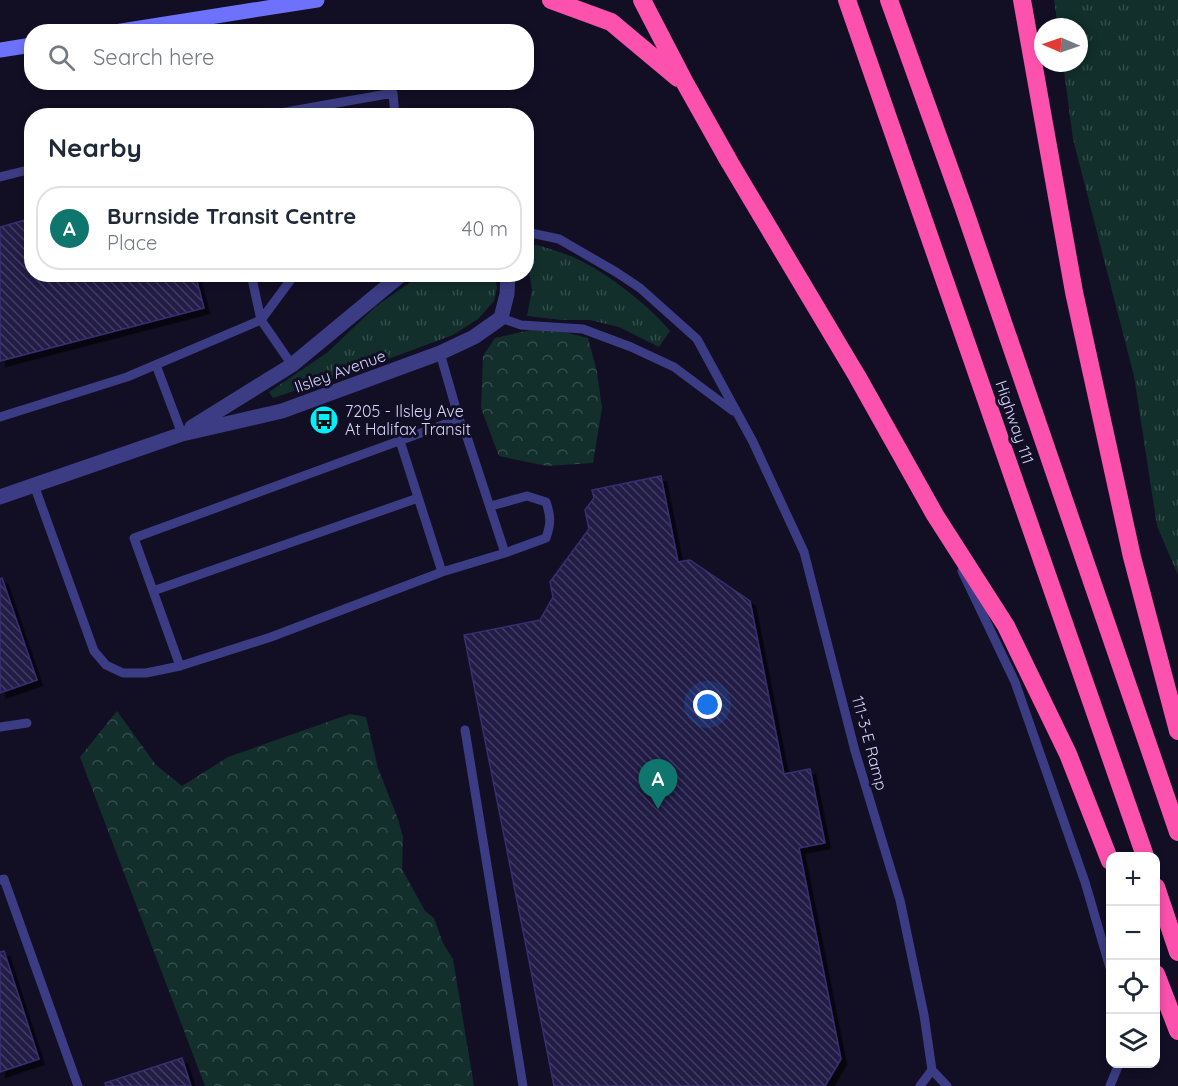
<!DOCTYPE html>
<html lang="en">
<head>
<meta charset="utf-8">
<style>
	body { margin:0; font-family:Quicksand,sans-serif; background:#f2f2f3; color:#1f2937 }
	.controls { position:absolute; right:18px; bottom:18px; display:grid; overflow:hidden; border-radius:12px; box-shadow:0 3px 9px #0003 }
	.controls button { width:54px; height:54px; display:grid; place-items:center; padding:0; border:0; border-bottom:2px solid #e0e1e3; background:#fff; color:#1f2937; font:30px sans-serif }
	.compass { position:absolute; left:1034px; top:18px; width:54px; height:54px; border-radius:50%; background:#fff; box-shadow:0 3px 9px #0003; rotate:272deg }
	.you { position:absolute; left:708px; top:705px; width:21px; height:21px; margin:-15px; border:4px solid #fff; border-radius:50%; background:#1a73e8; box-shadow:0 0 0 9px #1a73e833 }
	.badge { display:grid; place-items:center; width:39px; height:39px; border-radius:50%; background:#0f766e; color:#fff; font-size:20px; font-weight:700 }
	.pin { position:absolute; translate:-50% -50px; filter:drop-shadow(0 2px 3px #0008) }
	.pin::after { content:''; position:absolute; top:32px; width:21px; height:18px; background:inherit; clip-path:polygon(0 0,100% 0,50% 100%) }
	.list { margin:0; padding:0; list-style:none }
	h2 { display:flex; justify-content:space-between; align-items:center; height:78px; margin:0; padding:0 24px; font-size:26px }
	h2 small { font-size:20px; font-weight:400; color:#747a83 }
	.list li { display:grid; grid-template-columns:39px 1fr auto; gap:18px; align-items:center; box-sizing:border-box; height:84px; margin:0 12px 12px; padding:0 12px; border:2px solid #e0e1e3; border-radius:24px }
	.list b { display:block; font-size:22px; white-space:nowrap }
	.list p { margin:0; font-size:20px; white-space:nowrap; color:#747a83 }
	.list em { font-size:20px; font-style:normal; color:#747a83 }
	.icon { flex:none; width:33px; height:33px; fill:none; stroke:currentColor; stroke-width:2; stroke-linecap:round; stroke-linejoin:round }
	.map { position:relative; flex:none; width:1178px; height:1086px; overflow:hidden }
	.search { position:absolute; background:#fff; box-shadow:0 3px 9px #0003; left:24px; top:24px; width:510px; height:66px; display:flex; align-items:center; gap:15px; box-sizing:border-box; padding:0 21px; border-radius:24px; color:#747a83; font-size:22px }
	.panel { position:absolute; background:#fff; box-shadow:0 3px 9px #0003; left:24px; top:108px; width:510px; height:174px; border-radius:24px }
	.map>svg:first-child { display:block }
</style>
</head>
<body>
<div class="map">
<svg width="1178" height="1086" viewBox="0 0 1178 1086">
	<defs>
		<pattern id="grass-tufts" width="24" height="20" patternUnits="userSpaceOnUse" patternTransform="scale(1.5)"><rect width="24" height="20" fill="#122f2c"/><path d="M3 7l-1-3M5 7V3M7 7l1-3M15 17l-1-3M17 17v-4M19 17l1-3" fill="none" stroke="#344c4c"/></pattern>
		<pattern id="forest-crowns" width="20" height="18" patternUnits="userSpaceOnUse" patternTransform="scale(1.5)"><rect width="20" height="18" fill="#122f2c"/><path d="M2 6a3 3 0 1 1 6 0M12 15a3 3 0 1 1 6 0" fill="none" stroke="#344c4c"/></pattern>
		<pattern id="building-back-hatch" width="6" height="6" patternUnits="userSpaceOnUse" patternTransform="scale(1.5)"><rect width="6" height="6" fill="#221c46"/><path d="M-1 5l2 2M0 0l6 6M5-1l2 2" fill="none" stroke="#413c62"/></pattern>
		<filter id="shadow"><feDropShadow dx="5.5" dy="5.5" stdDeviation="0" flood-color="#0009"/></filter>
	</defs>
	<rect width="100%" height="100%" fill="#120f25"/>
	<!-- grass -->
	<path fill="url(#grass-tufts)" d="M1054 0H1178V575L1157 526 1134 376 1073 139 1063 63H1079V27H1058Z
		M537 245C547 248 558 251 568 255 600 267 649 305 670 331L659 347 619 327 590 320H562L527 316 532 290 527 259V246Z
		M422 274 495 275 497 288 494 301 478 319 453 335 380 362 273 398 269 392 328 352 375 307Z"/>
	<!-- forest -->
	<path fill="url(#forest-crowns)" d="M544 327 588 338 597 372 602 408 593 463 547 466 499 456 481 408 483 356 495 338Z
		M117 711 156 765 182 786 228 757 350 714 366 717 378 768 398 819 403 837 402 869 425 911 434 918 443 943 453 959 474 1086H205L80 757Z"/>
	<!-- building -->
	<path fill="url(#building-back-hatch)" stroke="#382e71" stroke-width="1.5" filter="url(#shadow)" d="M32 218V274H195L204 308 0 361V227Z
		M661 476 678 562 690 560 750 601 784 774 810 769 825 843 799 848 841 1059 825 1086H554L464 635 540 620 553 597 550 582 589 529 585 510 594 498 592 490Z
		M2 578 37 680 0 693V579Z
		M4 951 39 1059 0 1072V952Z
		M182 1058 191 1086H106L105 1083Z"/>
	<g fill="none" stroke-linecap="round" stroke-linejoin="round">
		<!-- lane -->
		<path stroke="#3b3c83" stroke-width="9" d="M263 116 393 93 395 116
			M0 177 32 169
			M526 232 559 239 616 272 640 288 697 339 753 442 804 552 855 751 900 900 924 1015 932 1070 947 1086
			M251 274 261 320 292 365
			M501 318 521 325 583 329 631 347 674 367 733 411
			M156 365 182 434
			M0 417 127 377 261 320 295 274
			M400 441 442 572
			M34 485 94 651 106 665 123 673H146L180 666 271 637 442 572 505 553 466 434 459 419 440 353
			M491 506 527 496 546 502C551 516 551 524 546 538L505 553
			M962 571 1015 682 1085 882 1110 968
			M153 591 418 498
			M180 666 134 538 459 419
			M0 727 27 723
			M465 730 523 1086
			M0 880 4 879 78 1086
			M920 1086 932 1070
			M1110 1086 1119 1064"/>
		<!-- street -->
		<path stroke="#3b3c83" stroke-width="15" d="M192 427 292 365 402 274
			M0 497 182 434 282 411 440 353 474 337 501 318 507 294 508 274"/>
		<!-- secondary -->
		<path stroke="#6d71fc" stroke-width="15" d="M115 32 317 0
			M0 50 32 45"/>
		<!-- highway -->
		<path stroke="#fc51ac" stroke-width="18" d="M551 0 611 22 678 78
			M642 0 685 83 730 163 857 376 935 515 1006 626 1068 754 1110 861
			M847 0 1145 856
			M889 0 963 206 1178 832
			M1022 0 1074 292 1132 557 1178 731
			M1156 887 1178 952
			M1156 974 1178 1031"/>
	</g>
	<!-- icons -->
	<defs>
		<g id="bus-disc" transform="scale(1.5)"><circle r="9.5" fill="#04eefa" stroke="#120f25"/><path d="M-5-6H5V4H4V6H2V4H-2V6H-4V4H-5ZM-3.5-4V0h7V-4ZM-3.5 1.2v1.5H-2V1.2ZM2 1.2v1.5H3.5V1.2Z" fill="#111"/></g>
	</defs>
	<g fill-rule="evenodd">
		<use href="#bus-disc" x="324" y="420"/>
	</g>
	<g text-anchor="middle" stroke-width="6" stroke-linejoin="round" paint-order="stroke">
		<!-- street labels -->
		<g font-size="16" fill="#d7d4fe" stroke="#120f25">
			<text transform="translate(340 371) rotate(-20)" y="6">Ilsley Avenue</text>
			<text transform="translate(1015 422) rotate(71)" y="6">Highway 111</text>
			<text transform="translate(870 743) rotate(75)" y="6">111-3-E Ramp</text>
		</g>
		<!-- poi labels -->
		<g font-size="16" fill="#d7d4fe" stroke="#120f25" text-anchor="start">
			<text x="345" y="417">7205 - Ilsley Ave<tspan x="345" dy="18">At Halifax Transit</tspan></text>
		</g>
	</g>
</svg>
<div class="controls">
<button>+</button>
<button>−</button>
<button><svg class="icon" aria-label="locate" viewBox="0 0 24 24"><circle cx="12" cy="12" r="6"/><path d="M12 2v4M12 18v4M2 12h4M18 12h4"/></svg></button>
<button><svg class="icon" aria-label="layers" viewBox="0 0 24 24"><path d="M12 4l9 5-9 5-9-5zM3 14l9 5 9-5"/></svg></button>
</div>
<svg class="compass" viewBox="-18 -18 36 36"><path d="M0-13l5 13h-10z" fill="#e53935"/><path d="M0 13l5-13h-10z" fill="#747a83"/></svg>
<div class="you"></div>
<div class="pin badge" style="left:658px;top:809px">A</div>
<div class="search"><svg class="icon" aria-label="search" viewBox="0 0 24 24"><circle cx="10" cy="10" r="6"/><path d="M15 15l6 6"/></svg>Search here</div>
<section class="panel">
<h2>Nearby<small></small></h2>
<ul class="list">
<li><span class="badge">A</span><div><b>Burnside Transit Centre</b><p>Place</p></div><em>40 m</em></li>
</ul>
</section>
</div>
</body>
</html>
